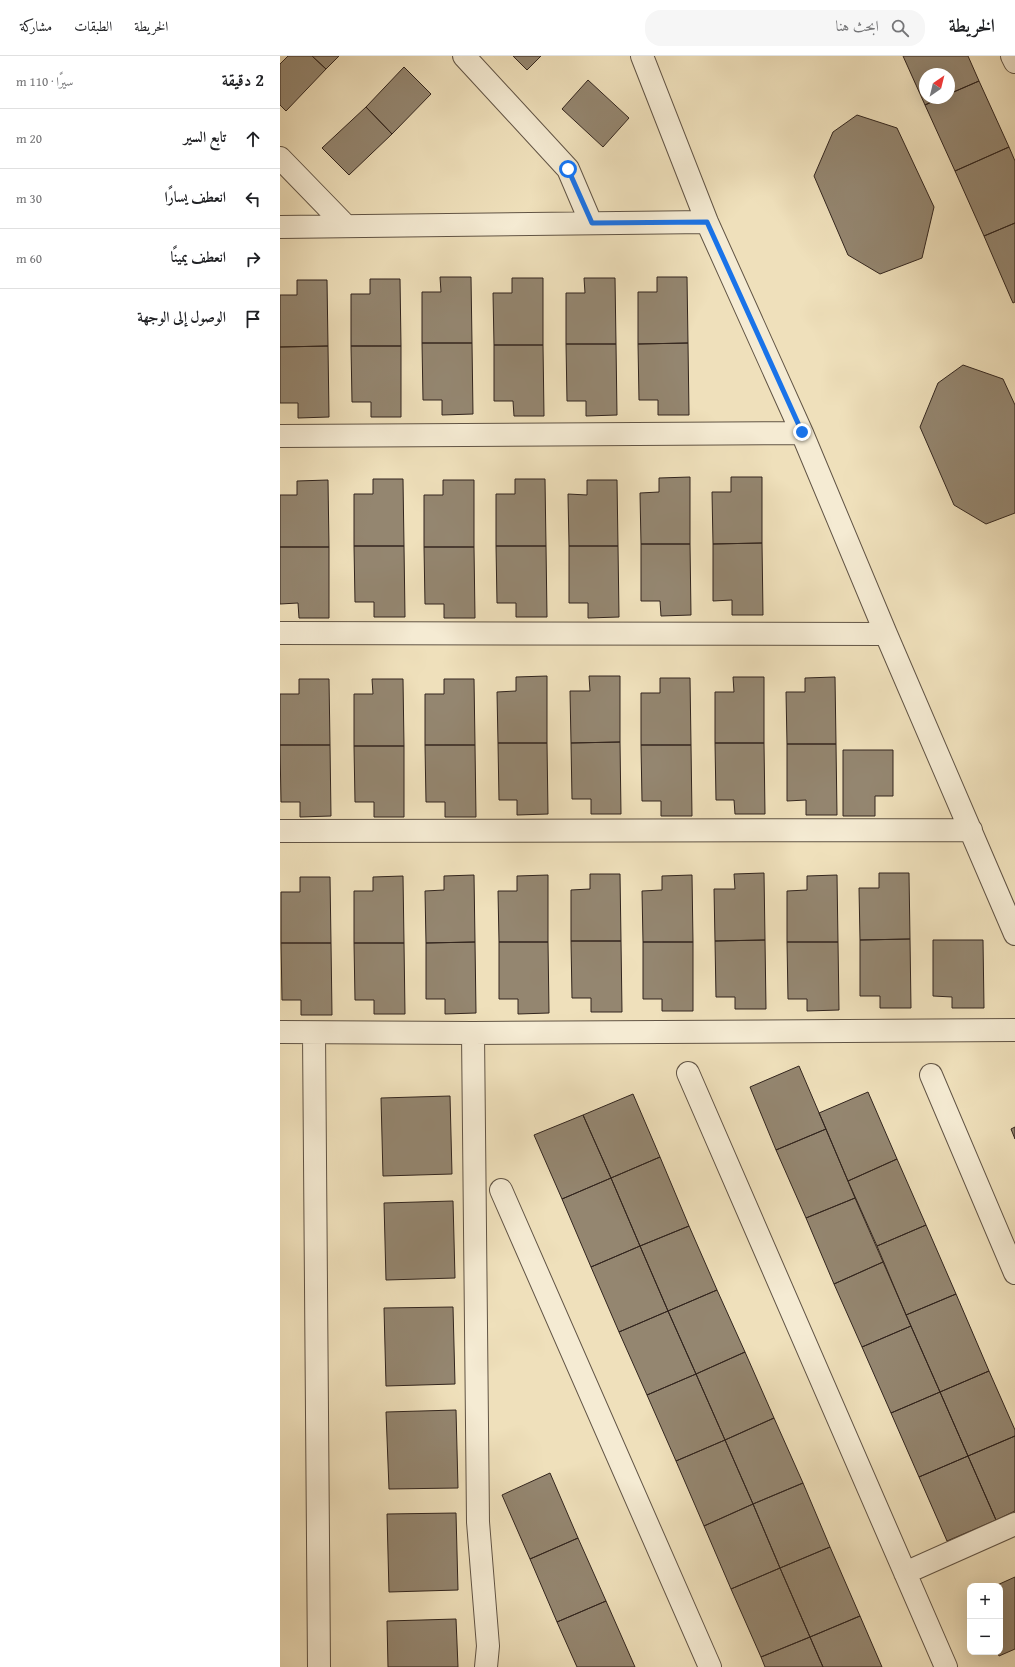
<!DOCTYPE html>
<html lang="ar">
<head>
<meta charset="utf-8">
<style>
	body { margin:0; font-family:"Gentium Book Plus",Amiri,serif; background:#f6f6f6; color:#202124; direction:rtl }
	.controls { position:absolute; right:12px; bottom:12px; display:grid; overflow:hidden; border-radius:8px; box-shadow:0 4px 16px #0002 }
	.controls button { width:36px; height:36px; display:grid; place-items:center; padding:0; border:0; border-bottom:1px solid #e0e0e0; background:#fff; color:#202124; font:20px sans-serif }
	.compass { position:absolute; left:639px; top:12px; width:36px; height:36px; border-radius:50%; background:#fff; box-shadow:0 4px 16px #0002; rotate:35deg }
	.stop { position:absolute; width:12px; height:12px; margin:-9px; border:3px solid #1a73e8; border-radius:50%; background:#fff }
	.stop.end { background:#1a73e8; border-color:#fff; box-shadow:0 1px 4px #0008 }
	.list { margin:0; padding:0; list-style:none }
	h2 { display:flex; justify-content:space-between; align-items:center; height:52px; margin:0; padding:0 16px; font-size:17px }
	h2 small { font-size:13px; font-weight:400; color:#757577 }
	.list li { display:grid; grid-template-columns:26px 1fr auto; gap:12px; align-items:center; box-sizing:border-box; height:60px; padding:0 16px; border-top:1px solid #e0e0e0 }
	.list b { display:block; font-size:15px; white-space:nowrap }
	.list em { font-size:13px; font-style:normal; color:#757577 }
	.icon { flex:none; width:22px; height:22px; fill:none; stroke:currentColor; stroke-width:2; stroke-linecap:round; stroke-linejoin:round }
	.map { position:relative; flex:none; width:735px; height:1611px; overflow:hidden; direction:ltr }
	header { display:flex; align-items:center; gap:24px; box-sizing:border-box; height:56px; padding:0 20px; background:#fff; border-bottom:1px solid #e0e0e0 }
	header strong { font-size:19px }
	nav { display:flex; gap:22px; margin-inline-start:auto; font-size:14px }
	.search { width:280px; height:36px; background:#f6f6f6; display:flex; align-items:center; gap:10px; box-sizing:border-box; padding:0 14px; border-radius:16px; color:#757577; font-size:15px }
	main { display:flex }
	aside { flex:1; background:#fff }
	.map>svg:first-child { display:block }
</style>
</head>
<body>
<header>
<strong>الخريطة</strong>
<div class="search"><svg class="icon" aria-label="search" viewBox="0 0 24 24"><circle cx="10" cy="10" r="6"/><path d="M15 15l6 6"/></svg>ابحث هنا</div>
<nav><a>الخريطة</a><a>الطبقات</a><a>مشاركة</a></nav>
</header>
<main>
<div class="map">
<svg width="735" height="1611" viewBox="0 0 735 1611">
	<rect width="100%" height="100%" fill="#efe0bb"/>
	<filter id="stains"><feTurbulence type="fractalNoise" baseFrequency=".005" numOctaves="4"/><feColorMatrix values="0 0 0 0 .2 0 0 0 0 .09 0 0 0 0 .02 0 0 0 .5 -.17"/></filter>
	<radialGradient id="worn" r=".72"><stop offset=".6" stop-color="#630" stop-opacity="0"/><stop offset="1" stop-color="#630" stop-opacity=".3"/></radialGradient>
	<!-- building -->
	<path fill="#948670" stroke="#32251e" d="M8 0H32L46 13 6 55 0 49V8Z
		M32 0H59L46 13Z
		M233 0H261L247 14Z
		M623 0H688L699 25 669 38V18H645V42H660L645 49Z
		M124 11 151 38 112 78 86 51Z
		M308 24 349 62 323 91 282 53Z
		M699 25 729 91 675 115 645 49 660 42H669V38Z
		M86 51 112 78 69 119 42 92Z
		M577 59 617 72 654 151 642 202 600 218 568 199 534 120 553 76Z
		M729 91 735 105V167L704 180 675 115Z
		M735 167V246L733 247 704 180Z
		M160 221H191L192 287H142V236H161Z
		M377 221H407L408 287 358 288V236H377Z
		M232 222H263V289H214L213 237H232Z
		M304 222H335L336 288H286V237H305Z
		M90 223H120L121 290H71V238H90Z
		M17 224H47L48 290 0 291V239H17Z
		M142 287H192L193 358 162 359V344H143Z
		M408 287 409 359H378V344H359L358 288Z
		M286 288H336L337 359 306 360V345H287Z
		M214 289H263L264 360H234L233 345H214Z
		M48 290 49 361 18 362V347H0V291Z
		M71 290H121V361H91V346H72Z
		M683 309 723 323 735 349V457L706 468 674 449 640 371 658 327Z
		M410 421V488H361L360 437 379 436V422Z
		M451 421H482V487L433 488 432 436H451Z
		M93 423H123L124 490H74V438H93Z
		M235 423H265L266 490H216V438H235Z
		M48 424 49 491H0V439H17V425Z
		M163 424H194V491H144V439H163Z
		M307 424H337L338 490H289L288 438 307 439Z
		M482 487 483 559H452V544L433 545V488Z
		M361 488H410L411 559 381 560 380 545H361Z
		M74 490H124L125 561H94V546H75Z
		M216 490H266L267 561H236V547H217Z
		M289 490H338L339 561 308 562V547H289Z
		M0 491H49V562H19L18 547 0 548Z
		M144 491H194L195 562H164V548H145Z
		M267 620V687H218L217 636 236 635V621Z
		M309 620H340V686L291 687 290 635H310Z
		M453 621H484V687H435V636H454Z
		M555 621 556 688H507L506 636H525V622Z
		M380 622H410L411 689H361V637H380Z
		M19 623H49L50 689H0V638H19Z
		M92 623H123L124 690H74V638H93Z
		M164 623H194L195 689H145V638H164Z
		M340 686 341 758H311V743H292L291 687Z
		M218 687H267L268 758 237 759V744H219Z
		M435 687H484L485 758H455L454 744H436Z
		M507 688H556L557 759H526V744L507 745Z
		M0 689H50L51 760 20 761V746H1Z
		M145 689H195L196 761H165V746H146Z
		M361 689H411L412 760H381V745H362Z
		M74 690H124V761H94V746H75Z
		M563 694H613V740H595V760H563Z
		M484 817 485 884 435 885 434 833H455L454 818Z
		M599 817H629L630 883 580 884 579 832H599Z
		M310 818H340L341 885H291V834L310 833Z
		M194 819 195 886 146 887 145 835 164 834V820Z
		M268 819V886H219L218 835H237V820Z
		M412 819 413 886H363L362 835 382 834V820Z
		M557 819 558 886H507V835L527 834V820Z
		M123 820 124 887H74V835H93V821Z
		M20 821H50L51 887H1V836H20Z
		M630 883 631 952H600V940H580V884Z
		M485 884 486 953H455V941H436L435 885Z
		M653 884H703L704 952H672V941L653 940Z
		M291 885H341L342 956H311V942H292Z
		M195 886 196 957 165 958V943H146V887Z
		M219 886H268L269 957 238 958V943H219Z
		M363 886H413V955H382V943H363Z
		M507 886H558L559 954 527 955V943H508Z
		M1 887H51L52 959H21V944H2Z
		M74 887H124L125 958H94V944H75Z
		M519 1010 546 1073 496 1094 470 1031Z
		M588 1036 617 1103 568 1125 539 1057Z
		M353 1038 380 1101 331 1122 303 1059Z
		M170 1040 172 1118 103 1120 101 1042Z
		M303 1059 331 1122 282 1143 254 1079Z
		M735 1071V1083L731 1073Z
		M546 1073 575 1142 526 1162 496 1094Z
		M380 1101 409 1170 360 1190 331 1122Z
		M617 1103 646 1169 597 1190 568 1125Z
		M331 1122 360 1190 311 1211 282 1143Z
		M575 1142 603 1206 554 1228 526 1162Z
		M173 1145 175 1222 106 1224 104 1147Z
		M646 1169 676 1238 626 1259 597 1190Z
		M409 1170 437 1234 388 1255 360 1190Z
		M360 1190 388 1255 339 1276 311 1211Z
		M603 1206 631 1270 582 1291 554 1228Z
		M437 1234 465 1296 416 1318 388 1255Z
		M676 1238 709 1315 660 1336 626 1259Z
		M173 1251 175 1328 106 1330 104 1252Z
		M388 1255 416 1318 367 1339 339 1276Z
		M631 1270 660 1336 611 1357 582 1291Z
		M465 1296 494 1362 445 1384 416 1318Z
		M709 1315 735 1374V1380L688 1400 660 1336Z
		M416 1318 445 1384 396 1405 367 1339Z
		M660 1336 688 1400 639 1421 611 1357Z
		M176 1354 178 1432 109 1433 106 1356Z
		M494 1362 523 1427 473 1448 445 1384Z
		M735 1380V1455L716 1464 688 1400Z
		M445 1384 473 1448 424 1470 396 1405Z
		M688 1400 716 1464 667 1485 639 1421Z
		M270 1417 298 1482 250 1503 222 1439Z
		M523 1427 550 1491 500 1512 473 1448Z
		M473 1448 500 1512 451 1533 424 1470Z
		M176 1457 178 1534 109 1536 107 1458Z
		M298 1482 326 1545 277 1566 250 1503Z
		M550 1491 580 1560 530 1581 500 1512Z
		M500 1512 530 1581 481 1601 451 1533Z
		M735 1521V1593L719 1600 717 1596H720V1530H715Z
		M326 1545 355 1611H297L277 1566Z
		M580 1560 602 1611H543L530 1581Z
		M176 1563 178 1611H108L107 1565Z
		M530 1581 543 1611H485L481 1601Z"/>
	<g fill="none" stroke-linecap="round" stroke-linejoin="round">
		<!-- minor casing -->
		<g stroke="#615445" stroke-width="24">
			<path id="minor" d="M184 0 288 113 311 167
				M362 0 427 166 522 377 606 578 735 878
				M732 0 735 6
				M0 102 66 170
				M0 171 427 166
				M0 380 522 377
				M0 577 606 578
				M0 775 691 774
				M0 976 193 977 735 974
				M34 977 39 1611
				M193 977 198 1466 208 1590 206 1611
				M408 1017 666 1611
				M651 1019 735 1217
				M221 1134 430 1611
				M625 1517 735 1468"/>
		</g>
		<!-- minor -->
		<use href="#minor" stroke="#f5ebd3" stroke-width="22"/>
	</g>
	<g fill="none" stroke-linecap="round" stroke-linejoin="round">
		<!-- route -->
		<path stroke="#1a73e8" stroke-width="5" d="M288 113 312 167 427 166 522 376"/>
	</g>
	<rect width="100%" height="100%" filter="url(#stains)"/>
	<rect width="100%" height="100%" fill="url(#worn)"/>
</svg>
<div class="controls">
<button>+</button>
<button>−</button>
</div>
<svg class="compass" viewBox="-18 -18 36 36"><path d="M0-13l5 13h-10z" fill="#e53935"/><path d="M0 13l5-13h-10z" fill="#757577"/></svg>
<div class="stop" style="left:288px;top:113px"></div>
<div class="stop end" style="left:522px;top:376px"></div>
</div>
<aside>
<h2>2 دقيقة<small>سيرًا · 110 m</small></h2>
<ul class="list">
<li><svg class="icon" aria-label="ahead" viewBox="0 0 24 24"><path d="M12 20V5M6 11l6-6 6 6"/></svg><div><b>تابع السير</b></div><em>20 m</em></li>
<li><svg class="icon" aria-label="left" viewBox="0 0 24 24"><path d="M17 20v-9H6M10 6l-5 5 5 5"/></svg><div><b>انعطف يسارًا</b></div><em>30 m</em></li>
<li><svg class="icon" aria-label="right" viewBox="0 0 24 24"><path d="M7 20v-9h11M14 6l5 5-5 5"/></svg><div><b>انعطف يمينًا</b></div><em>60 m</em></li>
<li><svg class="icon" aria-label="arrive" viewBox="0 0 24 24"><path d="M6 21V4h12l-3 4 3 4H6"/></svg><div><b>الوصول إلى الوجهة</b></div></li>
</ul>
</aside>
</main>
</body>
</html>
